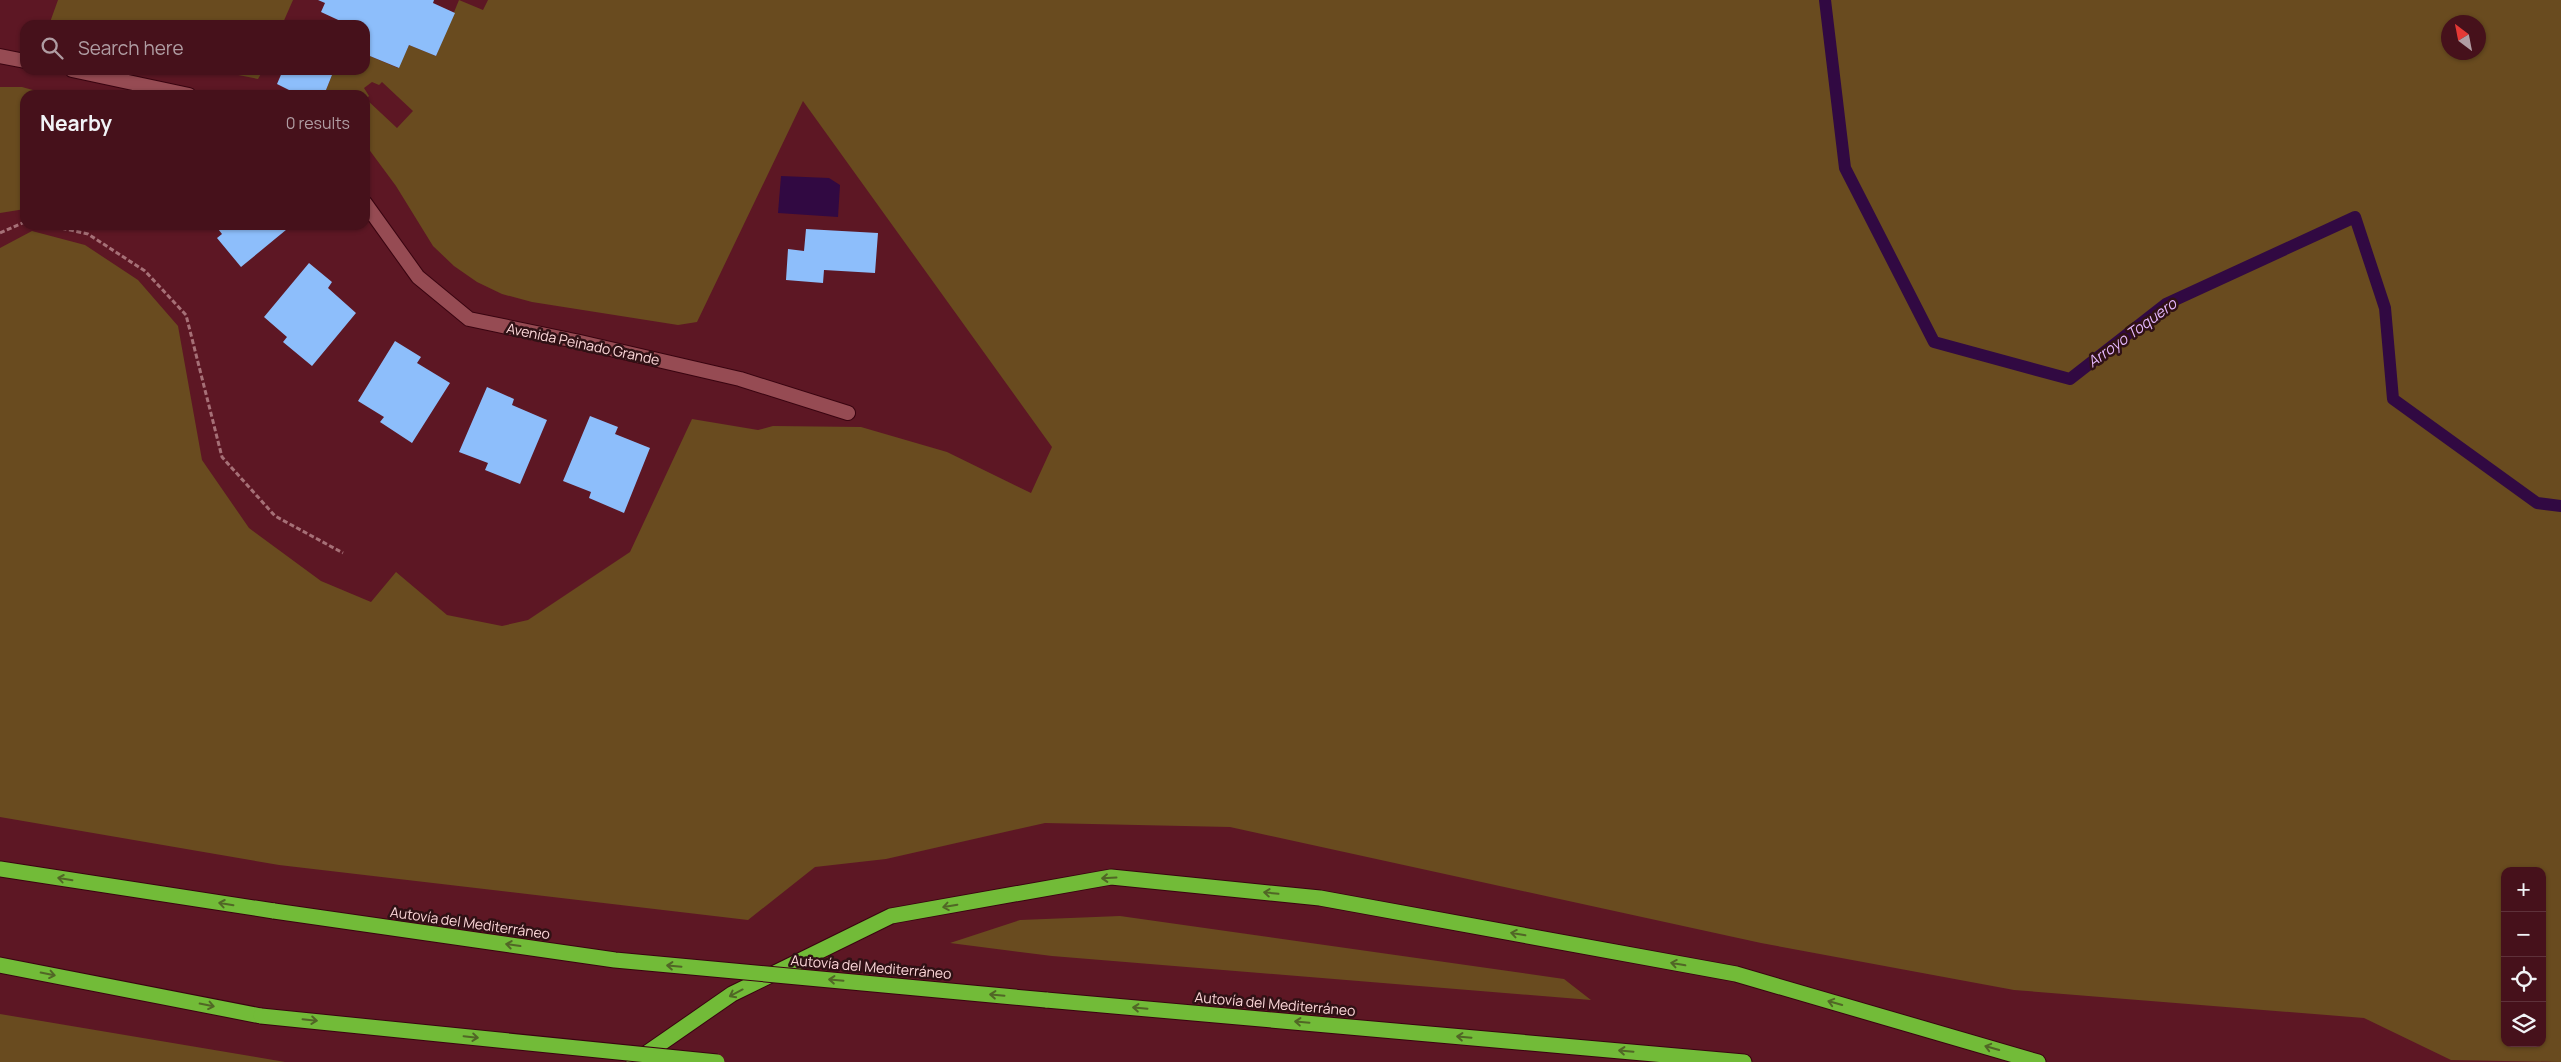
<!DOCTYPE html>
<html lang="en">
<head>
<meta charset="utf-8">
<style>
	body { margin:0; font-family:Manrope,sans-serif; background:#4d1a24; color:#f1f3f6 }
	.controls { position:absolute; right:15px; bottom:15px; display:grid; overflow:hidden; border-radius:10px; box-shadow:0 1px 4px #0004 }
	.controls button { width:45px; height:45px; display:grid; place-items:center; padding:0; border:0; border-bottom:1px solid #5e313a; background:#46111b; color:#f1f3f6; font:25px sans-serif }
	.compass { position:absolute; left:2441px; top:15px; width:45px; height:45px; border-radius:50%; background:#46111b; box-shadow:0 1px 4px #0004; rotate:328deg }
	.list { margin:0; padding:0; list-style:none }
	h2 { display:flex; justify-content:space-between; align-items:center; height:65px; margin:0; padding:0 20px; font-size:21px }
	h2 small { font-size:16px; font-weight:400; color:#b09da3 }
	.icon { flex:none; width:28px; height:28px; fill:none; stroke:currentColor; stroke-width:2; stroke-linecap:round; stroke-linejoin:round }
	.map { position:relative; flex:none; width:2561px; height:1062px; overflow:hidden }
	.search { position:absolute; background:#46111b; box-shadow:0 1px 4px #0004; left:20px; top:20px; width:350px; height:55px; display:flex; align-items:center; gap:12px; box-sizing:border-box; padding:0 18px; border-radius:15px; color:#b09da3; font-size:19px }
	.panel { position:absolute; background:#46111b; box-shadow:0 1px 4px #0004; left:20px; top:90px; width:350px; height:140px; border-radius:15px }
	.map>svg:first-child { display:block }
</style>
</head>
<body>
<div class="map">
<svg width="2561" height="1062" viewBox="0 0 2561 1062">
	<rect width="100%" height="100%" fill="#5d1724"/>
	<!-- green -->
	<path fill="#694b1f" fill-rule="evenodd" d="M58 0H293L282 25H49Z
		M459 0 483 10 488 0H2561V1062L2451 1060 2364 1018 2014 990 1761 943 1230 827 1045 823 886 859 815 867 748 920 279 865 0 817V248L32 231 85 245 138 280 178 326 202 460 249 528 321 581 371 602 396 572 447 615 502 626 528 620 630 552 692 419 758 430 773 426 861 427 947 452 1031 493 1052 447 803 101 697 322 678 325 532 302 502 294 477 282 454 266 433 246 396 186 365 144V95H324L334 70H365V54L398 68 409 45 436 56ZM2448 22H2478V52H2448ZM372 82 379 85 382 82 413 111 397 128 366 99 369 96 364 88ZM2505 871H2542V1043H2505Z
		M213 70H263L258 79Z
		M0 87H22L51 95H25V209L0 213Z
		M1120 916 1564 979 1591 1000 1052 956 950 943 1020 920Z
		M0 1014 256 1057 285 1062H0Z"/>
	<!-- water -->
	<path fill="#310942" d="M781 176 829 178 840 185 838 217 778 213Z"/>
	<g fill="none" stroke-linecap="round" stroke-linejoin="round">
		<!-- stream -->
		<path stroke="#310942" stroke-width="12" d="M1825 0 1845 168 1934 342 2070 379 2166 304 2355 217 2385 308 2393 399 2537 503 2561 506"/>
	</g>
	<!-- building -->
	<path fill="#8dbefb" d="M318 0H434L433 3 455 13 436 56 409 45 399 68 365 54V25H349L321 12 325 3Z
		M283 70H334L324 95H299L277 84Z
		M215 225H292L241 267 217 238 222 234Z
		M806 229 878 233 875 273 824 270 823 283 786 280 788 249 804 251Z
		M309 263 332 282 328 288 356 313 312 366 283 342 287 337 264 317Z
		M395 341 421 357 417 363 450 383 412 443 380 422 384 417 358 401Z
		M487 387 514 399 512 405 547 420 520 484 485 470 488 463 459 452Z
		M590 416 618 427 615 434 650 448 624 513 589 498 591 492 563 481Z"/>
	<g fill="none" stroke-linecap="round" stroke-linejoin="round">
		<!-- minor casing -->
		<g stroke="#390410" stroke-width="16">
			<path id="minor" d="M0 56 25 61
				M72 70 189 95
				M365 203 418 277 469 319 580 342 740 379 848 413"/>
		</g>
		<!-- motorway casing -->
		<g stroke="#390410" stroke-width="17">
			<path id="motorway" d="M0 869 274 911
				M0 965 261 1016
				M1046 1000 1744 1062
				M634 1062 732 994 891 916 1111 877 1320 898 1736 974 2038 1062"/>
		</g>
		<!-- path -->
		<path stroke="#a67077" stroke-width="3" stroke-dasharray="5 2.5" stroke-linecap="butt" d="M47 225 88 234 145 271 186 315 222 457 275 516 343 553
			M0 233 25 222"/>
		<!-- minor -->
		<use href="#minor" stroke="#964b53" stroke-width="14"/>
		<!-- motorway -->
		<use href="#motorway" stroke="#72bb38" stroke-width="15"/>
		<!-- motorway-bridge casing -->
		<g stroke="#390410" stroke-width="17" stroke-linecap="butt">
			<path id="motorway-bridge" d="M274 911 615 960 1046 1000
				M261 1016 717 1062"/>
		</g>
		<!-- motorway-bridge -->
		<use href="#motorway-bridge" stroke="#72bb38" stroke-width="15"/>
	</g>
	<!-- one-way arrows -->
	<defs><path id="oneway-shaft" d="M-6 0H5M1.5-3L5.5 0L1.5 3" fill="none" stroke-width="1.6" stroke-linecap="round" stroke-linejoin="round" transform="scale(1.25)"/></defs>
	<g stroke="#516626">
		<use href="#oneway-shaft" transform="translate(1109 878) rotate(177)"/>
		<use href="#oneway-shaft" transform="translate(65 879) rotate(-171)"/>
		<use href="#oneway-shaft" transform="translate(1271 893) rotate(-174)"/>
		<use href="#oneway-shaft" transform="translate(226 904) rotate(-171)"/>
		<use href="#oneway-shaft" transform="translate(950 906) rotate(170)"/>
		<use href="#oneway-shaft" transform="translate(1518 934) rotate(-170)"/>
		<use href="#oneway-shaft" transform="translate(513 945) rotate(-172)"/>
		<use href="#oneway-shaft" transform="translate(1678 964) rotate(-170)"/>
		<use href="#oneway-shaft" transform="translate(674 966) rotate(-175)"/>
		<use href="#oneway-shaft" transform="translate(48 974) rotate(11)"/>
		<use href="#oneway-shaft" transform="translate(836 980) rotate(-175)"/>
		<use href="#oneway-shaft" transform="translate(736 993) rotate(152)"/>
		<use href="#oneway-shaft" transform="translate(997 995) rotate(-175)"/>
		<use href="#oneway-shaft" transform="translate(1835 1003) rotate(-164)"/>
		<use href="#oneway-shaft" transform="translate(207 1005) rotate(11)"/>
		<use href="#oneway-shaft" transform="translate(1140 1008) rotate(-175)"/>
		<use href="#oneway-shaft" transform="translate(310 1020) rotate(6)"/>
		<use href="#oneway-shaft" transform="translate(1302 1022) rotate(-175)"/>
		<use href="#oneway-shaft" transform="translate(471 1037) rotate(6)"/>
		<use href="#oneway-shaft" transform="translate(1464 1037) rotate(-175)"/>
		<use href="#oneway-shaft" transform="translate(1992 1048) rotate(-164)"/>
		<use href="#oneway-shaft" transform="translate(1626 1051) rotate(-175)"/>
	</g>
	<g text-anchor="middle" stroke-width="5" stroke-linejoin="round" paint-order="stroke">
		<!-- street labels -->
		<g font-size="14" fill="#fdd8da" stroke="#301115">
			<text transform="translate(583 344) rotate(12)" y="5">Avenida Peinado Grande</text>
			<text transform="translate(470 923) rotate(8)" y="5">Autovía del Mediterráneo</text>
			<text transform="translate(871 967) rotate(5)" y="5">Autovía del Mediterráneo</text>
			<text transform="translate(1275 1004) rotate(5)" y="5">Autovía del Mediterráneo</text>
		</g>
		<!-- water labels -->
		<g font-size="15" font-style="italic" fill="#e5b7fd" stroke="#301115">
			<text transform="translate(2132 333) rotate(-36)" y="5">Arroyo Toquero</text>
		</g>
	</g>
</svg>
<div class="controls">
<button>+</button>
<button>−</button>
<button><svg class="icon" aria-label="locate" viewBox="0 0 24 24"><circle cx="12" cy="12" r="6"/><path d="M12 2v4M12 18v4M2 12h4M18 12h4"/></svg></button>
<button><svg class="icon" aria-label="layers" viewBox="0 0 24 24"><path d="M12 4l9 5-9 5-9-5zM3 14l9 5 9-5"/></svg></button>
</div>
<svg class="compass" viewBox="-18 -18 36 36"><path d="M0-13l5 13h-10z" fill="#e53935"/><path d="M0 13l5-13h-10z" fill="#b09da3"/></svg>
<div class="search"><svg class="icon" aria-label="search" viewBox="0 0 24 24"><circle cx="10" cy="10" r="6"/><path d="M15 15l6 6"/></svg>Search here</div>
<section class="panel">
<h2>Nearby<small>0 results</small></h2>
<ul class="list">
</ul>
</section>
</div>
</body>
</html>
